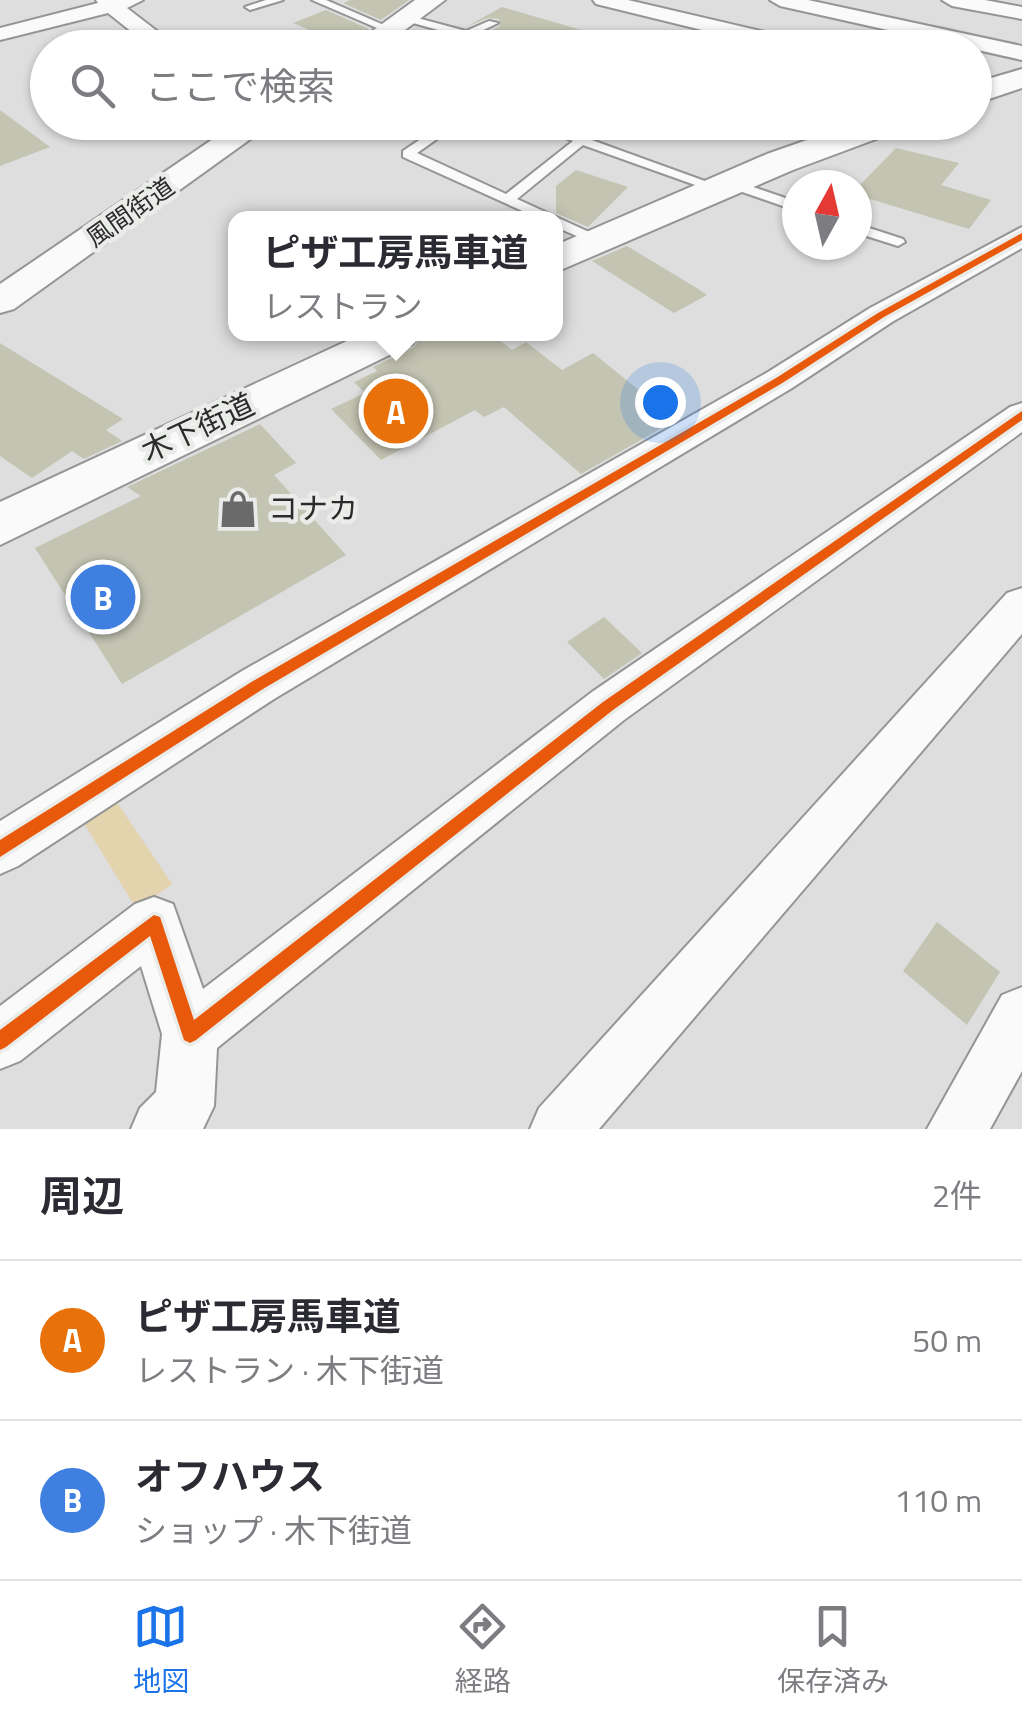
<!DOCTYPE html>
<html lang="ja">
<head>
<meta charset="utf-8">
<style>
	body { margin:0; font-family:"Titillium Web","Noto Sans JP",sans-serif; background:#f7f7f7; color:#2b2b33 }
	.compass { position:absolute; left:782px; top:170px; width:90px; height:90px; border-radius:50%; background:#fff; box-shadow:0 2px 8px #0004; rotate:8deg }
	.you { position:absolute; left:660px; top:402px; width:35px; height:35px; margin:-25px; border:8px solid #fff; border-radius:50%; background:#1a73e8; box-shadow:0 0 0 15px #1a73e833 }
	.badge { display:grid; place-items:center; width:65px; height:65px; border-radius:50%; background:#1a73e8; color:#fff; font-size:32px; font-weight:700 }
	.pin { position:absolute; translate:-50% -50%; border:5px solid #fff; box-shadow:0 2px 10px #0006 }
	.popup { position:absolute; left:228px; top:211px; width:335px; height:130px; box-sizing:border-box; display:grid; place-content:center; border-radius:20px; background:#fff; filter:drop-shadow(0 2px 8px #0005); font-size:32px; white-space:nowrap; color:#7c7c81 }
	.popup b { font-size:38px; color:#2b2b33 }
	.popup::after { content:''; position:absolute; left:50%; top:100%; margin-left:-20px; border:20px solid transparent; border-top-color:#fff }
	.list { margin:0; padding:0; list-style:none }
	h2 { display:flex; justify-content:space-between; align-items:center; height:130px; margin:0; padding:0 40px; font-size:42px }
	h2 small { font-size:32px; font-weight:400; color:#7c7c81 }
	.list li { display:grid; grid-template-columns:65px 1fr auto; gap:30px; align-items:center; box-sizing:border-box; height:160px; padding:0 40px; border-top:2px solid #e1e1e2 }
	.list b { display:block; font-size:38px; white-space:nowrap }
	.list p { margin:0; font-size:32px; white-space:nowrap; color:#7c7c81 }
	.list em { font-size:32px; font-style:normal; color:#7c7c81 }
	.icon { flex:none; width:55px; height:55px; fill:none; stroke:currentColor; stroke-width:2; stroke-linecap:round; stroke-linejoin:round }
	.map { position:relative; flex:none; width:1022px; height:1129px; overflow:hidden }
	.search { position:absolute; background:#fff; box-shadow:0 2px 8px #0004; left:30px; right:30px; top:30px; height:110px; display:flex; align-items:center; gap:25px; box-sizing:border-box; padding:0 35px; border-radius:55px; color:#7c7c81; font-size:38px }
	.sheet { height:450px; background:#fff }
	nav { display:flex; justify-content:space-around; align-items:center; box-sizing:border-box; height:140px; border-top:2px solid #e1e1e2; background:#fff; font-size:28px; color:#7c7c81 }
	nav a { display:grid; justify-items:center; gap:5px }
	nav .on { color:#1a73e8 }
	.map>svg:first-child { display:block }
</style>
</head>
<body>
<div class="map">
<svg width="1022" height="1129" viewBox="0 0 1022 1129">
	<rect width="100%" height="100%" fill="#dddedd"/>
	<!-- green -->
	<path fill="#e3d4ad" d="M114 798 172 884 137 910 82 820Z"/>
	<!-- building -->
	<path fill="#c4c4b3" d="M351 0H409L381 20 343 3Z
		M502 7 602 36 596 40 599 48H521L482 35 500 26 499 19 488 18 468 26Z
		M326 10 369 29 344 45 293 23Z
		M0 110 50 147 0 166Z
		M896 148 959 163 941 185 991 200 969 229 857 195V188Z
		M576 170 628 187 588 227 556 213V186Z
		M627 246 695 287 707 295 674 313 592 261Z
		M423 334H492L512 350 526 342 562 370 593 353 676 420 581 474 504 407 484 417 475 410 381 460 331 409 365 393 354 382 377 371 373 367 414 347Z
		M0 343 123 419 106 430 122 441 84 459 72 451 32 478 0 456Z
		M260 424 296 463 274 475 346 555 122 684 35 548 141 496 127 487Z
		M604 617 642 653 604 679 567 642Z
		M937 922 1000 972 967 1025 903 971Z"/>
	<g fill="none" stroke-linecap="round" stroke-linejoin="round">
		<!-- service casing -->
		<g stroke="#949594" stroke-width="4">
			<path id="service" d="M266 0H283L250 10 245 7Z
				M312 0H326L393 29 384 31Z
				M406 15 466 31 489 21 498 23 467 38 402 20Z
				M604 39 625 46 626 48 600 44V40Z
				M446 122H461L417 153 506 194 573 141 523 122H542L724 188 712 191 583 145 517 199 602 238V244L597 245 556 227V218H538L403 157V151Z
				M762 122C788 122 814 128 834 145L824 148 807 138Z
				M730 179 797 202V211L725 186 723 183Z
				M857 224 903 239 905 242 898 246 857 233Z"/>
		</g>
		<!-- minor casing -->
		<g stroke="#949594" stroke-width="4">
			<path id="minor" d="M96 0H143L127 8 179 48H152L108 13 0 40V28L98 3Z
				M593 0H628L812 43 815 48H775L596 4Z
				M770 0H808L1022 46V60L780 6Z
				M942 0H985L1022 7V19L952 6Z
				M1022 227V248L892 322 792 388 274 699 18 866 0 874V821L242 671 768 372 870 308Z
				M1022 403V432L624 720 217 1048 214 1106 203 1129H131L140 1108 156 1092 162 1034 141 966 20 1061 0 1069V1006L135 904 154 897 173 904 203 989 592 692 1010 407Z
				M1022 588V634L599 1129H530L539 1108 1007 593Z
				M1022 987V1071L990 1129H927L1002 995Z"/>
		</g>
		<!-- tertiary casing -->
		<g stroke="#949594" stroke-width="4">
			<path id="tertiary" d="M415 0H445L381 48H349Z
				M238 122H274L14 309 0 313V284Z"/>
		</g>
		<!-- primary casing -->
		<g stroke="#949594" stroke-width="4">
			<path id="primary" d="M1022 69V88L974 104V83Z
				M858 122H907L903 129 793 170 556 272V245L767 154Z
				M362 334H419L412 344 0 545V502Z"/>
		</g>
		<!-- service -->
		<use href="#service" fill="#fafafa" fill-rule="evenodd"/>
		<!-- minor -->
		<use href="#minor" fill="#fafafa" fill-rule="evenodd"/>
		<!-- tertiary -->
		<use href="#tertiary" fill="#fafafa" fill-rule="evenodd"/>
		<!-- primary -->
		<use href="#primary" fill="#fafafa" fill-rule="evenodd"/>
		<!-- cycleway casing -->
		<g stroke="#eaece9" stroke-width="7">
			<path id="cycleway" d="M1022 233V240L884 317 784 382 263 689 0 857V840L253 681 776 378 878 313Z
				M1022 411V420L613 710 196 1040 190 1043 184 1040 150 936 6 1047 0 1050V1030L154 915 160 917 162 923 194 1020 603 702Z"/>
		</g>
		<!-- cycleway -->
		<use href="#cycleway" fill="#e8590c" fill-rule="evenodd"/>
	</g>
	<!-- icons -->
	<defs>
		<g id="shop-bare" transform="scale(3)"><path d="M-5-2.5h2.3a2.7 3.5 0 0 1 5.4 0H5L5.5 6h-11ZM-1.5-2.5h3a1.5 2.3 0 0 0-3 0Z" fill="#696a69" stroke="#eaece9" stroke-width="2.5" paint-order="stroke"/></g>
	</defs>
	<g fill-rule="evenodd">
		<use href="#shop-bare" x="238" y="509"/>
	</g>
	<g text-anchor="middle" stroke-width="9" stroke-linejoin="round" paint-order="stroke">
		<!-- far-street labels -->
		<g font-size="25" fill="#2a2b2a" stroke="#eaece9">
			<text transform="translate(130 212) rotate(-35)" y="9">風間街道</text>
		</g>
		<!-- street labels -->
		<g font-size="30" fill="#2a2b2a" stroke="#eaece9">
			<text transform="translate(198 428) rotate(-25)" y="10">木下街道</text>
		</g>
		<!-- poi labels -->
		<g font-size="30" fill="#2a2b2a" stroke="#eaece9" text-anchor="start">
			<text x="268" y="519">コナカ</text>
		</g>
	</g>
</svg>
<svg class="compass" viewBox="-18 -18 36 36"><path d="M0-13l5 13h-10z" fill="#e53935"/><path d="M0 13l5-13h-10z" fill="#7c7c81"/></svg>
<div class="you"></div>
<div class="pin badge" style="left:396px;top:411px;background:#e8710a">A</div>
<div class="popup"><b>ピザ工房馬車道</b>レストラン</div>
<div class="pin badge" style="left:103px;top:597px;background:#3f7fe0">B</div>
<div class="search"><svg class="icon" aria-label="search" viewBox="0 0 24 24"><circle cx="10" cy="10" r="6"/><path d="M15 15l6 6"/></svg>ここで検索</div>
</div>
<section class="sheet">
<h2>周辺<small>2件</small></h2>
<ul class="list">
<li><span class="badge" style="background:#e8710a">A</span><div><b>ピザ工房馬車道</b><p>レストラン · 木下街道</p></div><em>50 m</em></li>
<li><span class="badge" style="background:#3f7fe0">B</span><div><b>オフハウス</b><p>ショップ · 木下街道</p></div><em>110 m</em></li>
</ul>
</section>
<nav>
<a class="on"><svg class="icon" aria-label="map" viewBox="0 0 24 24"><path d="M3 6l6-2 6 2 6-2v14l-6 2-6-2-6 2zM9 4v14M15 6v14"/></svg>地図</a>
<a><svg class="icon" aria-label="directions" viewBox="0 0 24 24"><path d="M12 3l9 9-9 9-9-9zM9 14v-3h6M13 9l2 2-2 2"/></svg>経路</a>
<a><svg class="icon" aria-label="saved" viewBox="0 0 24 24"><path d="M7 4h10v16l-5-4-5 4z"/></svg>保存済み</a>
</nav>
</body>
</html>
